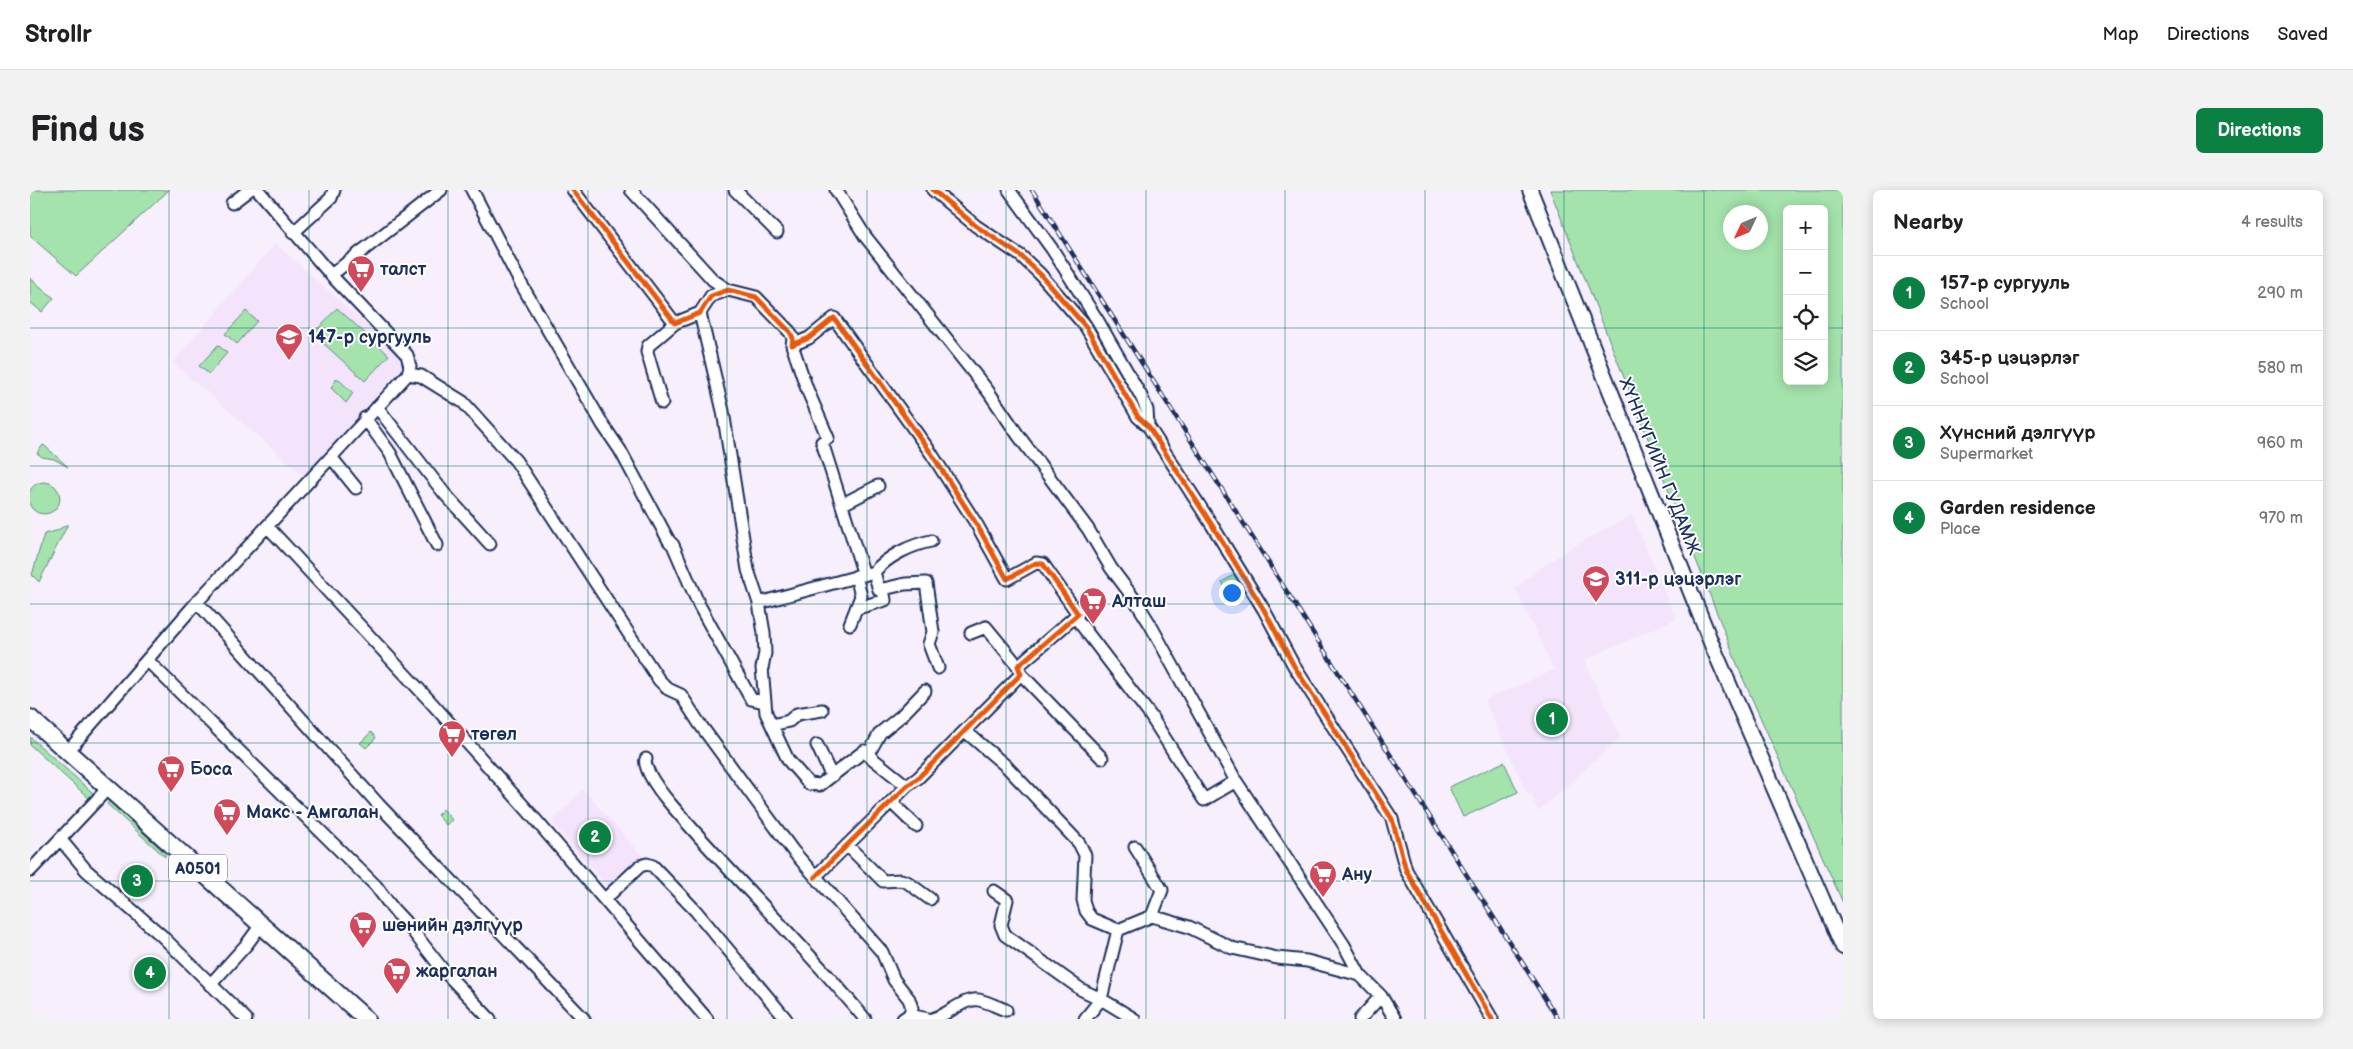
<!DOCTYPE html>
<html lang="en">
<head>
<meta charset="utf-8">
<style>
	body { margin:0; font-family:"Balsamiq Sans",sans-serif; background:#f2f2f2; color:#202124 }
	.controls { position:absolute; right:15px; top:15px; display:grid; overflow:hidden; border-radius:8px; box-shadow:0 2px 12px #0003 }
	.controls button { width:45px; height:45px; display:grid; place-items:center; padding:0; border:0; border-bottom:1px solid #e0e0e0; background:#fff; color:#202124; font:25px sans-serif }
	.compass { position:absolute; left:1693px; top:15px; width:45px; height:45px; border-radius:50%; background:#fff; box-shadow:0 2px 12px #0003; rotate:226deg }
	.you { position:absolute; left:1201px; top:402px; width:18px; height:18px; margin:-12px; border:4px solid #fff; border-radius:50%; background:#1a73e8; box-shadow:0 0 0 8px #1a73e833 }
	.badge { display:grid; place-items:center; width:32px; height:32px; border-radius:50%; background:#0b8043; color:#fff; font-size:16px; font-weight:700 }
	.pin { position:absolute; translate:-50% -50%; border:2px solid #fff; box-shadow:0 1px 5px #0006 }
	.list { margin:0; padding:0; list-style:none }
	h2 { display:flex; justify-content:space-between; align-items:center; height:65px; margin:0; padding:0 20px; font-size:21px }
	h2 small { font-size:16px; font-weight:400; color:#757577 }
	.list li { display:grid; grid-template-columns:32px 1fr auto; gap:15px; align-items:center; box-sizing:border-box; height:75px; padding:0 20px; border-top:1px solid #e0e0e0 }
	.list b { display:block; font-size:19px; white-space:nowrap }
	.list p { margin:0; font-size:16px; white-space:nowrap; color:#757577 }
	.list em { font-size:16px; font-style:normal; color:#757577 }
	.icon { flex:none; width:28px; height:28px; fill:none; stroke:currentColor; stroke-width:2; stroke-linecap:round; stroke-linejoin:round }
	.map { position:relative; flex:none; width:1813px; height:829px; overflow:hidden; border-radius:8px }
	header { display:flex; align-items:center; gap:30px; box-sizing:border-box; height:70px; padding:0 25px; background:#fff; border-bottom:1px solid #e0e0e0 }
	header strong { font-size:24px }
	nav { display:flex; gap:28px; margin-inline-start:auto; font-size:18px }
	.intro { display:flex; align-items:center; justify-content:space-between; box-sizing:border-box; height:120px; padding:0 30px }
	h1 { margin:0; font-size:35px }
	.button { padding:12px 22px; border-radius:8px; background:#0b8043; color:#fff; font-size:18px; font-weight:700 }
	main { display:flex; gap:30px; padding:0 30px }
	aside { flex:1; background:#fff; border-radius:8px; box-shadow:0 2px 12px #0003 }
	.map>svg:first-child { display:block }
</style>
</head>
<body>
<header>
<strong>Strollr</strong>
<nav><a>Map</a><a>Directions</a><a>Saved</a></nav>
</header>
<div class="intro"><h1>Find us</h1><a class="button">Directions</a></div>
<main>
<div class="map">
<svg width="1813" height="829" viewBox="0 0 1813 829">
	<rect width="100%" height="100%" fill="#f8effd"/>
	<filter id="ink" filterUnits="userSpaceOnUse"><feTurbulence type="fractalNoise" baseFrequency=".02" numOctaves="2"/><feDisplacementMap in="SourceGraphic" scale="10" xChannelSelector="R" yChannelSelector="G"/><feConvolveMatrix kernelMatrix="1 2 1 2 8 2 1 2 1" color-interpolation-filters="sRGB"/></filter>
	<g filter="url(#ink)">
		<!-- built -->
		<path fill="#f3e4fc" d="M245 53 369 164 373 172 372 177 274 286 143 173Z
			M1602 325 1646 429 1554 470 1591 547 1508 622 1501 603 1498 605 1454 510 1524 480 1485 398 1513 376 1544 356Z
			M553 599 614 668 580 699 521 632Z"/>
		<!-- green -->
		<path fill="#a4e3ac" stroke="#608985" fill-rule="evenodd" d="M0 0H139L46 86 0 46Z
			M1520 0H1813V713L1711 484ZM1757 19H1794V191H1757ZM1700 22H1730V52H1700Z
			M0 88 24 108 12 122 0 112Z
			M307 118 359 165 335 191 283 144Z
			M216 121 227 131 207 154 195 144Z
			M256 141 270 154 262 162 246 149Z
			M188 155 197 163 179 184 169 176Z
			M307 188 323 203 316 213 301 198Z
			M13 255 15 256 38 277 24 269 12 267 7 263Z
			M-2 308a16 16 0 1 1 32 0a16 16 0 1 1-32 0Z
			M38 334 9 392 2 385 14 344 26 341Z
			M1205 384 1213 398 1200 406 1192 392Z
			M341 542 346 548 336 558 330 553Z
			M0 547 63 603 62 611 0 555Z
			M1474 572 1488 602 1433 627 1419 597Z
			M79 611 135 663V667L77 614Z
			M413 619 422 630 416 635 407 625Z"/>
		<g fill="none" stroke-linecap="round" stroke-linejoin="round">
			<!-- minor casing -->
			<g stroke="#1b2f5e" stroke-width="15">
				<path id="minor" d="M228 0 301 85
					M442 0 490 92 573 235 590 260 639 351 643 355 669 415 721 509 734 512
					M543 0 645 133 670 123 681 106 698 100 726 107 760 142 763 148 762 155 779 148 804 128 901 263 947 335 977 389 1006 373 1013 374 1048 424 988 476 991 484 888 588 877 596 785 687
					M601 0 683 90 698 100
					M705 0 747 42
					M806 0 835 46 958 201 988 245 1058 339 1081 378 1105 410 1120 434 1206 591 1314 755 1330 785 1351 806 1365 829
					M903 0 946 36 991 66 1010 84 1056 137 1108 227 1118 236 1182 335 1234 420 1264 476 1362 629 1376 680 1462 829
					M979 0 1022 59 1068 131 1111 206 1117 220 1118 236
					M202 13 219 0
					M263 43 301 8 304 0
					M670 123 693 221 718 380 729 413 734 443 735 463 732 478 736 523 758 570 779 594 790 595 834 561 838 565 850 543 871 526 895 501
					M762 155 777 199 798 248 792 252 834 385
					M378 184 391 186 433 212 486 271 629 490 638 499 651 505 669 533 763 661 852 762 864 790 879 809 882 818 879 825 873 829
					M632 213 617 162 618 156 645 133
					M347 217 414 303 460 354
					M335 228 360 263 407 355
					M301 267 326 298
					M813 314 848 296
					M237 336 399 510 498 621 677 829
					M844 382C858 366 881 355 901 351
					M167 412 349 615 554 829
					M729 413 844 382 849 400 875 394 896 393 903 442 899 454 908 478
					M828 418 855 410 853 399
					M1046 428 1120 525 1174 610 1206 591
					M820 434 831 406 826 386
					M941 443 956 437 988 476
					M117 470 346 696 363 719 378 735 413 780 460 829
					M991 484 1072 568
					M742 535 759 531 767 524 792 520
					M935 541 976 576 1049 653 1055 665 1053 710 1056 721 1062 729 1088 740
					M787 555 801 585
					M38 561 167 412 378 184 380 176 377 165 301 85 411 0
					M838 565 877 596
					M616 569C612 578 632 604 638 611 701 686 773 753 835 829
					M861 612 886 636
					M31 650 56 680 132 746 216 829
					M817 655 853 691 871 690 877 692 900 709
					M1105 657 1132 700 1122 726
					M0 681 79 597
					M964 701 977 710 971 735 975 745 1052 800 1071 809 1104 829
					M575 709 610 676 617 674 623 676 665 720 756 829
					M180 795 217 754 231 735
					M879 825 898 829
					M902 829C919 825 934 807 949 810 958 812 967 817 976 820
					M1055 829 1071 809 1088 740 1122 726 1159 737 1202 758 1247 768 1277 771 1330 785
					M1330 829 1351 806"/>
			</g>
			<!-- major casing -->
			<g stroke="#1b2f5e" stroke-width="18">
				<path id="major" d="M1500 0 1682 455 1813 757"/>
			</g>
			<!-- highway casing -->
			<g stroke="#1b2f5e" stroke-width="20">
				<path id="highway" d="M0 528 336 829"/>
			</g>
			<!-- minor -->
			<use href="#minor" stroke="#fff" stroke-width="11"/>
			<!-- major -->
			<use href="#major" stroke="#fff" stroke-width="14"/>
			<!-- highway -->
			<use href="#highway" stroke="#fff" stroke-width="16"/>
			<!-- rail casing -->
			<g stroke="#1b2f5e" stroke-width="4.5">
				<path id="rail" d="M1002 0 1528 829"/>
			</g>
			<!-- rail -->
			<use href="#rail" stroke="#fff" stroke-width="2.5" stroke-dasharray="8" stroke-linecap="butt"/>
			<!-- cycleway casing -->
			<g stroke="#fff" stroke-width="8">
				<path id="cycleway" d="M543 0 645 133 670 123 681 106 698 100 726 107 760 142 763 148 762 155 779 148 804 128 901 263 947 335 977 389 1006 373 1013 374 1048 424 988 476 991 484 888 588 877 596 785 687
					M903 0 946 36 991 66 1010 84 1056 137 1108 227 1118 236 1182 335 1234 420 1264 476 1362 629 1376 680 1462 829"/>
			</g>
			<!-- cycleway -->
			<use href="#cycleway" stroke="#e8590c" stroke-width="5"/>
		</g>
	</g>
	<!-- grid -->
	<path fill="none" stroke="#0f766e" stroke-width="1" stroke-opacity="0.55" d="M139 0V829M279 0V829M418 0V829M558 0V829M697 0V829M837 0V829M976 0V829M1116 0V829M1255 0V829M1395 0V829M1534 0V829M1674 0V829M0 138H1757M1794 138H1813M0 276H1813M0 414H1813M0 553H1813M0 691H1813"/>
	<!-- icons -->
	<defs>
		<g id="supermarket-pin" transform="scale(1.4375)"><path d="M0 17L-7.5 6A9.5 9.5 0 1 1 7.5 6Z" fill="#d1495b" stroke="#fff"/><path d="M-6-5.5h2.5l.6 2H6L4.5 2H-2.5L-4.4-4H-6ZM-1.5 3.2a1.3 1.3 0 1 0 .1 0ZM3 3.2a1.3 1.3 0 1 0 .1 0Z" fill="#fff"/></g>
		<g id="school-pin" transform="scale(1.4375)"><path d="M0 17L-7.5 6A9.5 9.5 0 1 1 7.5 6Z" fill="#d1495b" stroke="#fff"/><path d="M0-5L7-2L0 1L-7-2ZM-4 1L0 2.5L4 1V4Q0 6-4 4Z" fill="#fff"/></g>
	</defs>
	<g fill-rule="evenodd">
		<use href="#supermarket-pin" x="331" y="79"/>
		<use href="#school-pin" x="259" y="147"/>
		<use href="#school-pin" x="1566" y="389"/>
		<use href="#supermarket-pin" x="1063" y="411"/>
		<use href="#supermarket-pin" x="422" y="544"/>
		<use href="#supermarket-pin" x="141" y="579"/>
		<use href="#supermarket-pin" x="197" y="622"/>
		<use href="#supermarket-pin" x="1293" y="684"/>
		<use href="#supermarket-pin" x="333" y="735"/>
		<use href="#supermarket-pin" x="367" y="781"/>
	</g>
	<g text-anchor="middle" stroke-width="4" stroke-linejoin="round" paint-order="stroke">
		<!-- shield labels -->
		<rect fill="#fff" stroke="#5f6d8e" stroke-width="1" x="139" y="664.5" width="58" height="27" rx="4"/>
		<g font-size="16" font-weight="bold" fill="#1b2f5e">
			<text x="168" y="684">A0501</text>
		</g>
		<!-- poi labels -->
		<g font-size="18" font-weight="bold" fill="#1b2f5e" stroke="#fff" text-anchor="start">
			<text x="350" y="85">талст</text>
			<text x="278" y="153">147-р сургууль</text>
			<text x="1585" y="395">311-р цэцэрлэг</text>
			<text x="1082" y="417">Алташ</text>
			<text x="441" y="550">төгөл</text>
			<text x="160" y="585">Боса</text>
			<text x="216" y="628">Макс - Амгалан</text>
			<text x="1312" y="690">Ану</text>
			<text x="352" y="741">шөнийн дэлгүүр</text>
			<text x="386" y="787">жаргалан</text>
		</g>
		<!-- street labels -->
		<g font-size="18" fill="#1b2f5e" stroke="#fff">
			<text transform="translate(1630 276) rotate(68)" y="6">ХҮННҮГИЙН ГУДАМЖ</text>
		</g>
	</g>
</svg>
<div class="controls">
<button>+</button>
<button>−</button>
<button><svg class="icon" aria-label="locate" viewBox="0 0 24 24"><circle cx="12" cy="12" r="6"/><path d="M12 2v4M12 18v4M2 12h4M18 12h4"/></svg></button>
<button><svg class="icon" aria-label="layers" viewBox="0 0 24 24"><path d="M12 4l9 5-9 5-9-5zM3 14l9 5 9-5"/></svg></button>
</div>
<svg class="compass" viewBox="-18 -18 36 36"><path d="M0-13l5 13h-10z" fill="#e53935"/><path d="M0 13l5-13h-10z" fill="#757577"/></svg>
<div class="you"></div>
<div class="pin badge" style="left:1522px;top:529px">1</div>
<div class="pin badge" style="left:565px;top:647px">2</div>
<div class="pin badge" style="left:107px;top:691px">3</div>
<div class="pin badge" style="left:120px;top:783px">4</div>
</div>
<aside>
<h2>Nearby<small>4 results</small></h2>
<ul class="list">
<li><span class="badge">1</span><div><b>157-р сургууль</b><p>School</p></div><em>290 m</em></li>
<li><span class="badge">2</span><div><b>345-р цэцэрлэг</b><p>School</p></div><em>580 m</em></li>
<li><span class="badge">3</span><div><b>Хүнсний дэлгүүр</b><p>Supermarket</p></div><em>960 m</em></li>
<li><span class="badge">4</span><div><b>Garden residence</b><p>Place</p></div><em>970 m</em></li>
</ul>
</aside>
</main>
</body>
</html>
